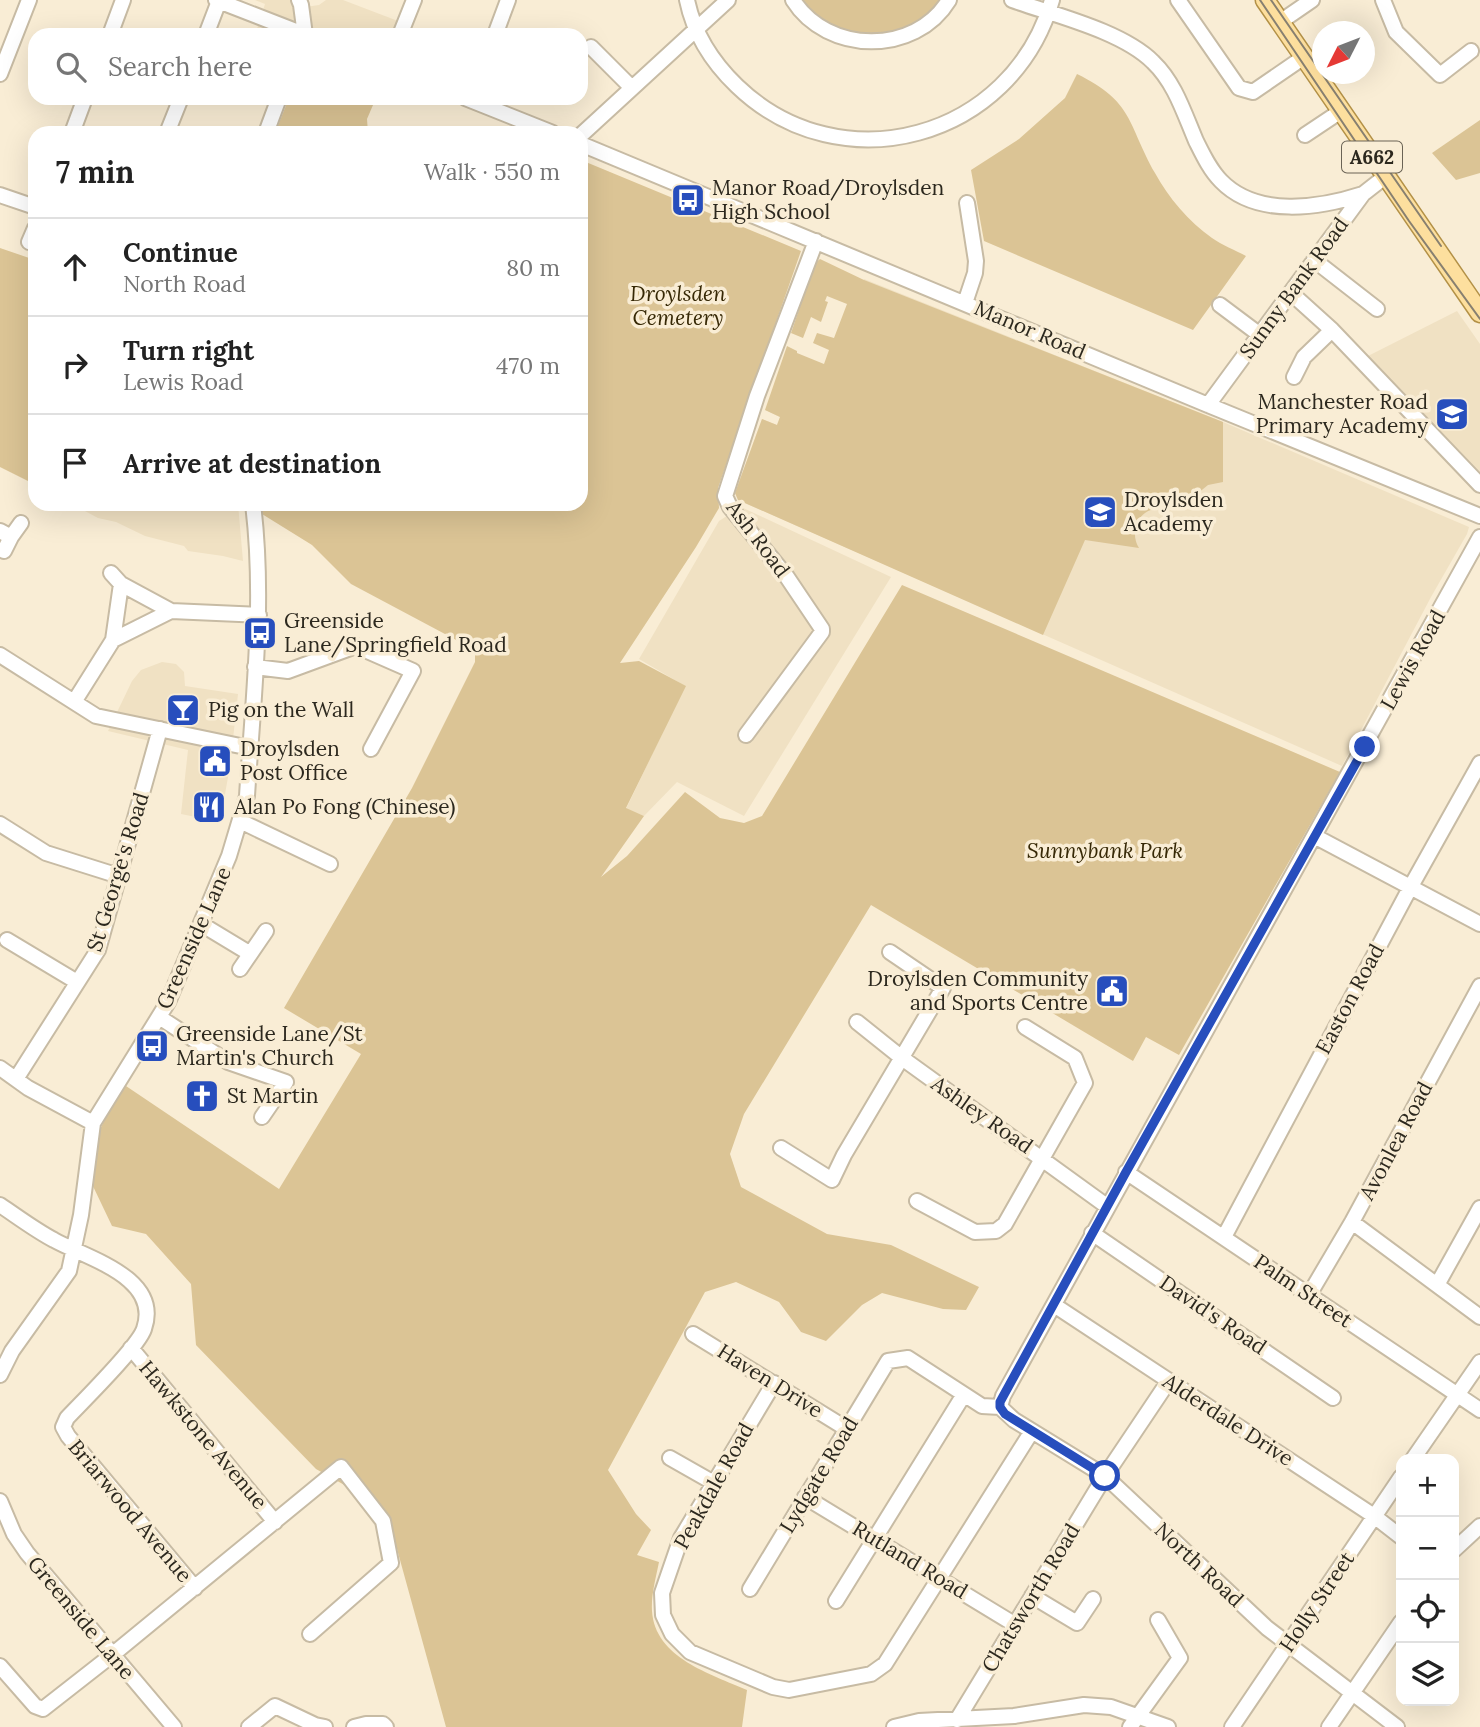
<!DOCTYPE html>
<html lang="en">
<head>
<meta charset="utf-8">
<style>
	body { margin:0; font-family:Lora,serif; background:#f6f6f6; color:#222 }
	.controls { position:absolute; right:21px; bottom:21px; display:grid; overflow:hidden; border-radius:14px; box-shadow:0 7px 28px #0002 }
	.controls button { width:63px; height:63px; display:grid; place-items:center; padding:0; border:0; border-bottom:2px solid #e0e0e0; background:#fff; color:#222; font:35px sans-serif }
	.compass { position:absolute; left:1312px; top:21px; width:63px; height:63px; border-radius:50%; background:#fff; box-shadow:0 7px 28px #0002; rotate:228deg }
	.stop { position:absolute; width:21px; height:21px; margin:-16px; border:5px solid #274ebd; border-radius:50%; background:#fff }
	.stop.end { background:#274ebd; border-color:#fff; box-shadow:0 2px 7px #0008 }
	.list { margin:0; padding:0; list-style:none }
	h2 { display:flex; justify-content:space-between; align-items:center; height:91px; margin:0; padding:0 28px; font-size:30px }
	h2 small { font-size:23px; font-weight:400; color:#767676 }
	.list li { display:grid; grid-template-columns:46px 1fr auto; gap:21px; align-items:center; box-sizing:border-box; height:98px; padding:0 28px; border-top:2px solid #e0e0e0 }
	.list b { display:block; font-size:26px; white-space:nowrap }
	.list p { margin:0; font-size:23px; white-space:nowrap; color:#767676 }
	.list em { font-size:23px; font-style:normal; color:#767676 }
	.icon { flex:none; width:38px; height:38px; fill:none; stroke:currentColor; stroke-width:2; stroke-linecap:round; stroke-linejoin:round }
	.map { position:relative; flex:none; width:1480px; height:1727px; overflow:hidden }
	.search { position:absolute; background:#fff; box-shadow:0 7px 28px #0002; left:28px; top:28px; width:560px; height:77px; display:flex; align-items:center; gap:18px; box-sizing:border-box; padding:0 24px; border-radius:21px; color:#767676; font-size:26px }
	.panel { position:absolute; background:#fff; box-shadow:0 7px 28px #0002; left:28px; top:126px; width:560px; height:385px; border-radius:21px }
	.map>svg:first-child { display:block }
</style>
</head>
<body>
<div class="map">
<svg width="1480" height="1727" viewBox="0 0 1480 1727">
	<rect width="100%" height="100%" fill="#f9edd5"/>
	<!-- built -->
	<path fill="#f0e1c3" d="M255 0H290L298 8 319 5 326 0H343L398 21 393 35H344L324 28 307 31 301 35H255L265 4Z
		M864 279 1223 422 1469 527 1467 534 1431 597 1342 766 738 500 735 493 762 419 777 425 780 417 765 410 828 376Z
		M1457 311 1480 344V473L1368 356Z
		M72 504H238L243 561 223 556 188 551 184 546 145 536 116 522 98 518Z
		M741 507 891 577 744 816 677 782 644 816 626 809 685 686 639 659 719 521Z
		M162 662 176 664 184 672 185 686 238 694 230 766 220 822 181 814 188 750 108 731 132 681 141 670Z"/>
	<!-- green -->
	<path fill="#dbc495" d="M800 0H941C917 30 881 41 844 30 838 28 829 27 823 23 815 18 807 7 800 0Z
		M1077 74C1134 102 1127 123 1155 173 1168 197 1189 222 1212 238 1222 245 1235 250 1246 256L1193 330 984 241 971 170 1019 139 1065 98Z
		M289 98H376L367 119 368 133H275Z
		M1480 120V173L1456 180 1432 153Z
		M581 160 801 251 718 488 719 508 696 547 620 663 639 661 686 686 626 808 644 816 601 877 627 856 685 792 720 818 744 823 762 816 902 585 1340 772 1179 1055 1146 1037 1133 1061 871 905 744 1114 730 1154 741 1187 827 1234 891 1245 979 1287 966 1310 943 1309 882 1293 862 1305 826 1341 801 1332 779 1302 736 1282 705 1292 608 1470 636 1514 651 1530 637 1555 659 1562C656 1577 651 1595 652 1611 655 1658 711 1674 747 1690L742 1727H446L397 1549 348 1487 316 1469 196 1345 191 1284 146 1234 112 1226 91 1182 100 1129 123 1084 279 1189 361 1054 284 1008 412 788 475 662V650L351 584 312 545 262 514 260 504H581Z
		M0 248 35 260V466L28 481 0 467Z
		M820 259 864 280 1223 422V482L1208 485 1192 498C1177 497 1173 500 1161 506 1156 509 1150 509 1145 513 1134 521 1132 537 1139 548L1085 540 1043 635 738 500 735 493 762 419 777 425 780 417 765 410 787 346 797 351V353L824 364 829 350 813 343 817 333 834 338 847 304 827 296 825 301 828 302 821 322 811 317 803 338 791 333 815 263Z"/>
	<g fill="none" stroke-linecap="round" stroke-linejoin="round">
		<!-- minor casing -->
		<g stroke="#c7bba4" stroke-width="18">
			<path id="minor" d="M216 0 306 35
				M299 0 301 5 305 35
				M687 0C694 34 712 62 737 86 841 186 1012 139 1052 0
				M793 0C827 54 915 56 949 0
				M1012 0C1054 15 1122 31 1153 62 1175 83 1184 113 1196 141 1203 155 1210 170 1221 181 1257 218 1320 208 1363 194
				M1178 0 1239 88 1253 92 1304 57
				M1383 0 1396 32 1440 75 1471 51
				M1280 22 1312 0
				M110 35 123 0
				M206 35 219 1
				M400 35 414 0
				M495 35 508 0
				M591 47 632 88
				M1309 64 1322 54
				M0 74 29 0
				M465 98 553 133
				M72 133 85 98
				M167 133 181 98
				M266 133 279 98
				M581 135 728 0
				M1305 135 1341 111
				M581 144 1208 405 1480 516
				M0 195 35 207
				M29 242 35 228
				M1314 260 1377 309
				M1291 293 1332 330 1480 485
				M965 303 975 273 976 261 967 203
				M1220 305 1260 335
				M1294 377 1304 357 1332 330
				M1208 405 1363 194 1386 176
				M0 531 11 537 4 551
				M11 537 21 523
				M111 573 121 584 171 611 259 615
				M113 640 171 611
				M0 655 96 716 250 748
				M255 667 288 671 356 646 413 671 371 749
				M74 702 113 640 121 584
				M746 735 822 632V629L787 577 730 507 725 496 757 396 816 241
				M240 821 330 864
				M0 824 46 853 119 876
				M1316 837 1480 924
				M201 924 249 953
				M7 940 77 982
				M240 969 266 931
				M159 1017 228 1062 286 1082 262 1117
				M857 1022 902 1058 1108 1207
				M0 1068 28 1088 93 1123
				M16 1079 98 950 160 729
				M781 1148 832 1180 844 1155 943 988 890 952
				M1126 1172 1480 1410
				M917 1201 975 1232 996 1231 1005 1224 1085 1083 1075 1058 1025 1027
				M0 1205C18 1217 35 1230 54 1240 86 1258 162 1277 144 1329 138 1347 83 1401 67 1418L63 1427 68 1436 195 1588
				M1352 1222 1480 1317
				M1092 1233 1333 1398
				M1224 1237 1410 888 1480 763
				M1437 1285 1480 1208
				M1309 1295 1352 1222 1480 986
				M1054 1305 1374 1516 1401 1537
				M693 1334 847 1429
				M131 1348 275 1522
				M0 1375 12 1351 69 1271 81 1215 93 1123 168 1002 229 856 247 796C253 699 265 601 253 504
				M774 1383 681 1538 662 1593 663 1615 672 1634 690 1652 773 1687 789 1690 871 1674 885 1664 1032 1431
				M1000 1407 1003 1396C1163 1110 1323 824 1480 537
				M1000 1407 1014 1420 1105 1476 1267 1628 1397 1727
				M670 1458 714 1483
				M1413 1459 1480 1362
				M805 1497 1014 1624
				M0 1501 14 1534 27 1553 174 1727
				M1454 1550 1480 1526
				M750 1589 888 1361 908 1358 982 1406 1000 1407
				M1032 1596 1077 1623 1093 1599
				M836 1601 963 1396
				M0 1666 35 1706 43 1709 112 1655 341 1467 383 1521 391 1563 310 1634
				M957 1720 1105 1476 1168 1382
				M249 1727 275 1706 315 1725 325 1727
				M354 1727 366 1724H383L386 1727
				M894 1727 919 1721 1014 1716 1084 1705 1111 1707 1168 1727
				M1130 1727 1180 1658 1158 1620
				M1232 1727 1401 1477
				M1329 1727 1401 1622"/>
		</g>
		<!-- major casing -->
		<g stroke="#b39147" stroke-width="21">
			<path id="major" d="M1265 0 1480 313"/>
		</g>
		<!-- minor -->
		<use href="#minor" stroke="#fff" stroke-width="14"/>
		<!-- major -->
		<use href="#major" stroke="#fddf9e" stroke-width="18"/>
		<!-- tram -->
		<path stroke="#888070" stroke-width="2" d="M1260 0 1409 221 1480 319
			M1271 0 1441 246"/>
	</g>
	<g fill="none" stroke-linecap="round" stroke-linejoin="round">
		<!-- route -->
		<path stroke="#274ebd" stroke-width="9" d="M1105 1476 1005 1414 1000 1407V1402L1126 1172 1365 747"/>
	</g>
	<!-- icons -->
	<defs>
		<g id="bus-square" transform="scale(1.75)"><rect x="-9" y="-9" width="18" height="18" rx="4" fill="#274ebd" stroke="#f9edd5"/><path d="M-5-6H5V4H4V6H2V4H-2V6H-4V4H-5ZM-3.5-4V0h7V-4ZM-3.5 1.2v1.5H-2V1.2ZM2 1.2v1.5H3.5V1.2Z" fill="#fff"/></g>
		<g id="school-square" transform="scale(1.75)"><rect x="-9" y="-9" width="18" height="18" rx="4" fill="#274ebd" stroke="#f9edd5"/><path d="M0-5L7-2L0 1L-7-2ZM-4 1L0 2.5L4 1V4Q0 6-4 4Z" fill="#fff"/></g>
		<g id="bar-square" transform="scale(1.75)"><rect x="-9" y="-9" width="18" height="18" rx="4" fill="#274ebd" stroke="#f9edd5"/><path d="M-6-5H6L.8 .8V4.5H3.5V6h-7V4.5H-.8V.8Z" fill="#fff"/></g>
		<g id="civic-square" transform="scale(1.75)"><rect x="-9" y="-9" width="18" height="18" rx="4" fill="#274ebd" stroke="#f9edd5"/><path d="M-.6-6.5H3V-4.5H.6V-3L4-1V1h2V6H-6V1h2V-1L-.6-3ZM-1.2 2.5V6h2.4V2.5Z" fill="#fff"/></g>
		<g id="restaurant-square" transform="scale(1.75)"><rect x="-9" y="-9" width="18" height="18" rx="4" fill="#274ebd" stroke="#f9edd5"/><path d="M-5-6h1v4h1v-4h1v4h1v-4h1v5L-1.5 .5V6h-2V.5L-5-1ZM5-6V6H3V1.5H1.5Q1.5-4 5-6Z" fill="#fff"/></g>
		<g id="church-square" transform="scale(1.75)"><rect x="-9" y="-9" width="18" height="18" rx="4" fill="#274ebd" stroke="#f9edd5"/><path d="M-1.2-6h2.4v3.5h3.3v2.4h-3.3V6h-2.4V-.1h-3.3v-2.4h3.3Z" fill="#fff"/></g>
	</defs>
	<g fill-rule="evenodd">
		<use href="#bus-square" x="688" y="200"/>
		<use href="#school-square" x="1452" y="414"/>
		<use href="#school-square" x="1100" y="512"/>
		<use href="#bus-square" x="260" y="633"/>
		<use href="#bar-square" x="183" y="710"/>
		<use href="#civic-square" x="215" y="761"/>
		<use href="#restaurant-square" x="209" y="807"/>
		<use href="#civic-square" x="1112" y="991"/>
		<use href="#bus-square" x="152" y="1046"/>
		<use href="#church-square" x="202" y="1096"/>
	</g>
	<g text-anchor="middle" stroke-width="7" stroke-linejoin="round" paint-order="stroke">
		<!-- shield labels -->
		<rect fill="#f9edd5" stroke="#6a6355" stroke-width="2" x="1342" y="141.5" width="60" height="31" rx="5"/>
		<g font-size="19" font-weight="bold" fill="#2c281e">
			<text x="1372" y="164">A662</text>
		</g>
		<!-- poi labels -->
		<g font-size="21" fill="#2c281e" stroke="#f9edd5" text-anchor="start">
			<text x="712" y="195">Manor Road/Droylsden<tspan x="712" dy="24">High School</tspan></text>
			<text x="1428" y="409" text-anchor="end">Manchester Road<tspan x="1428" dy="24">Primary Academy</tspan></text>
			<text x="1124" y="507">Droylsden<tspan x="1124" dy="24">Academy</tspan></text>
			<text x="284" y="628">Greenside<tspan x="284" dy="24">Lane/Springfield Road</tspan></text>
			<text x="208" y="717">Pig on the Wall</text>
			<text x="240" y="756">Droylsden<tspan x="240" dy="24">Post Office</tspan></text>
			<text x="234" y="814">Alan Po Fong (Chinese)</text>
			<text x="1088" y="986" text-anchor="end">Droylsden Community<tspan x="1088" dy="24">and Sports Centre</tspan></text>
			<text x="176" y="1041">Greenside Lane/St<tspan x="176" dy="24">Martin's Church</tspan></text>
			<text x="227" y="1103">St Martin</text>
		</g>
		<!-- street labels -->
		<g font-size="21" fill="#2c281e" stroke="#f9edd5">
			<text transform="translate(1294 288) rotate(-54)" y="7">Sunny Bank Road</text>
			<text transform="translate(1030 330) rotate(23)" y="7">Manor Road</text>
			<text transform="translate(758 539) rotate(53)" y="7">Ash Road</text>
			<text transform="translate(1413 660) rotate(-61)" y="7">Lewis Road</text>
			<text transform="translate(118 872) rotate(-73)" y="7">St George's Road</text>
			<text transform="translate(194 938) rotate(-66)" y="7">Greenside Lane</text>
			<text transform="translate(1350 999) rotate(-62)" y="7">Easton Road</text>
			<text transform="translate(982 1115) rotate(35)" y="7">Ashley Road</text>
			<text transform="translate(1396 1141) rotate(-62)" y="7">Avonlea Road</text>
			<text transform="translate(1303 1291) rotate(34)" y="7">Palm Street</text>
			<text transform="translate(1213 1315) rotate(34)" y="7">David's Road</text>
			<text transform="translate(770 1381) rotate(32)" y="7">Haven Drive</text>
			<text transform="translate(1228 1420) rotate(33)" y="7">Alderdale Drive</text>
			<text transform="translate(203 1435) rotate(50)" y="7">Hawkstone Avenue</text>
			<text transform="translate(819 1475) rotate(-59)" y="7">Lydgate Road</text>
			<text transform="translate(714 1486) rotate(-61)" y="7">Peakdale Road</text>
			<text transform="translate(130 1511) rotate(50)" y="7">Briarwood Avenue</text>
			<text transform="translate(910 1560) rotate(31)" y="7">Rutland Road</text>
			<text transform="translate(1199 1565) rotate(43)" y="7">North Road</text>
			<text transform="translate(1031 1598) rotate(-59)" y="7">Chatsworth Road</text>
			<text transform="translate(1317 1602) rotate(-56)" y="7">Holly Street</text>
			<text transform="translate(81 1618) rotate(50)" y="7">Greenside Lane</text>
		</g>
		<!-- park labels -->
		<g font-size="21" font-style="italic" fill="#362805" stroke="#f9edd5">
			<text x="678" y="301">Droylsden<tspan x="678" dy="24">Cemetery</tspan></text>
			<text x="1105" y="858">Sunnybank Park</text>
		</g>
	</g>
</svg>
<div class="controls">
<button>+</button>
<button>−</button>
<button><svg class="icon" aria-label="locate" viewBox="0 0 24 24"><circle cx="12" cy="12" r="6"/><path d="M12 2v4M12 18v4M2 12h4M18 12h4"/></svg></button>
<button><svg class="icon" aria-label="layers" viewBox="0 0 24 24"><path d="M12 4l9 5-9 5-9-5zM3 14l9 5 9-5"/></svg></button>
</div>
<svg class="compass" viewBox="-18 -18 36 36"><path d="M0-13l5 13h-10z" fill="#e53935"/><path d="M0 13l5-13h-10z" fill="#767676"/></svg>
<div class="stop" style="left:1105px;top:1476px"></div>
<div class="stop end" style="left:1365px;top:747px"></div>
<div class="search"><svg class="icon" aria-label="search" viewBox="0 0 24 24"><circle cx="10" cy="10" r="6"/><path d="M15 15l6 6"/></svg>Search here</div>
<section class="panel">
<h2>7 min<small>Walk · 550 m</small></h2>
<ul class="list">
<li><svg class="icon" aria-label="ahead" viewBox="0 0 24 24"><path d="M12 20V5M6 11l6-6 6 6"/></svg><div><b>Continue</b><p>North Road</p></div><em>80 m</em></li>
<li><svg class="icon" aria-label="right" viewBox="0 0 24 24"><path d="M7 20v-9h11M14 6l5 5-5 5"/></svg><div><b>Turn right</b><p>Lewis Road</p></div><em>470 m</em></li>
<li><svg class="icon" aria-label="arrive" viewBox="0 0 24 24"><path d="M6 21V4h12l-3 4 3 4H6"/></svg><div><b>Arrive at destination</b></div></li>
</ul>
</section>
</div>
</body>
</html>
